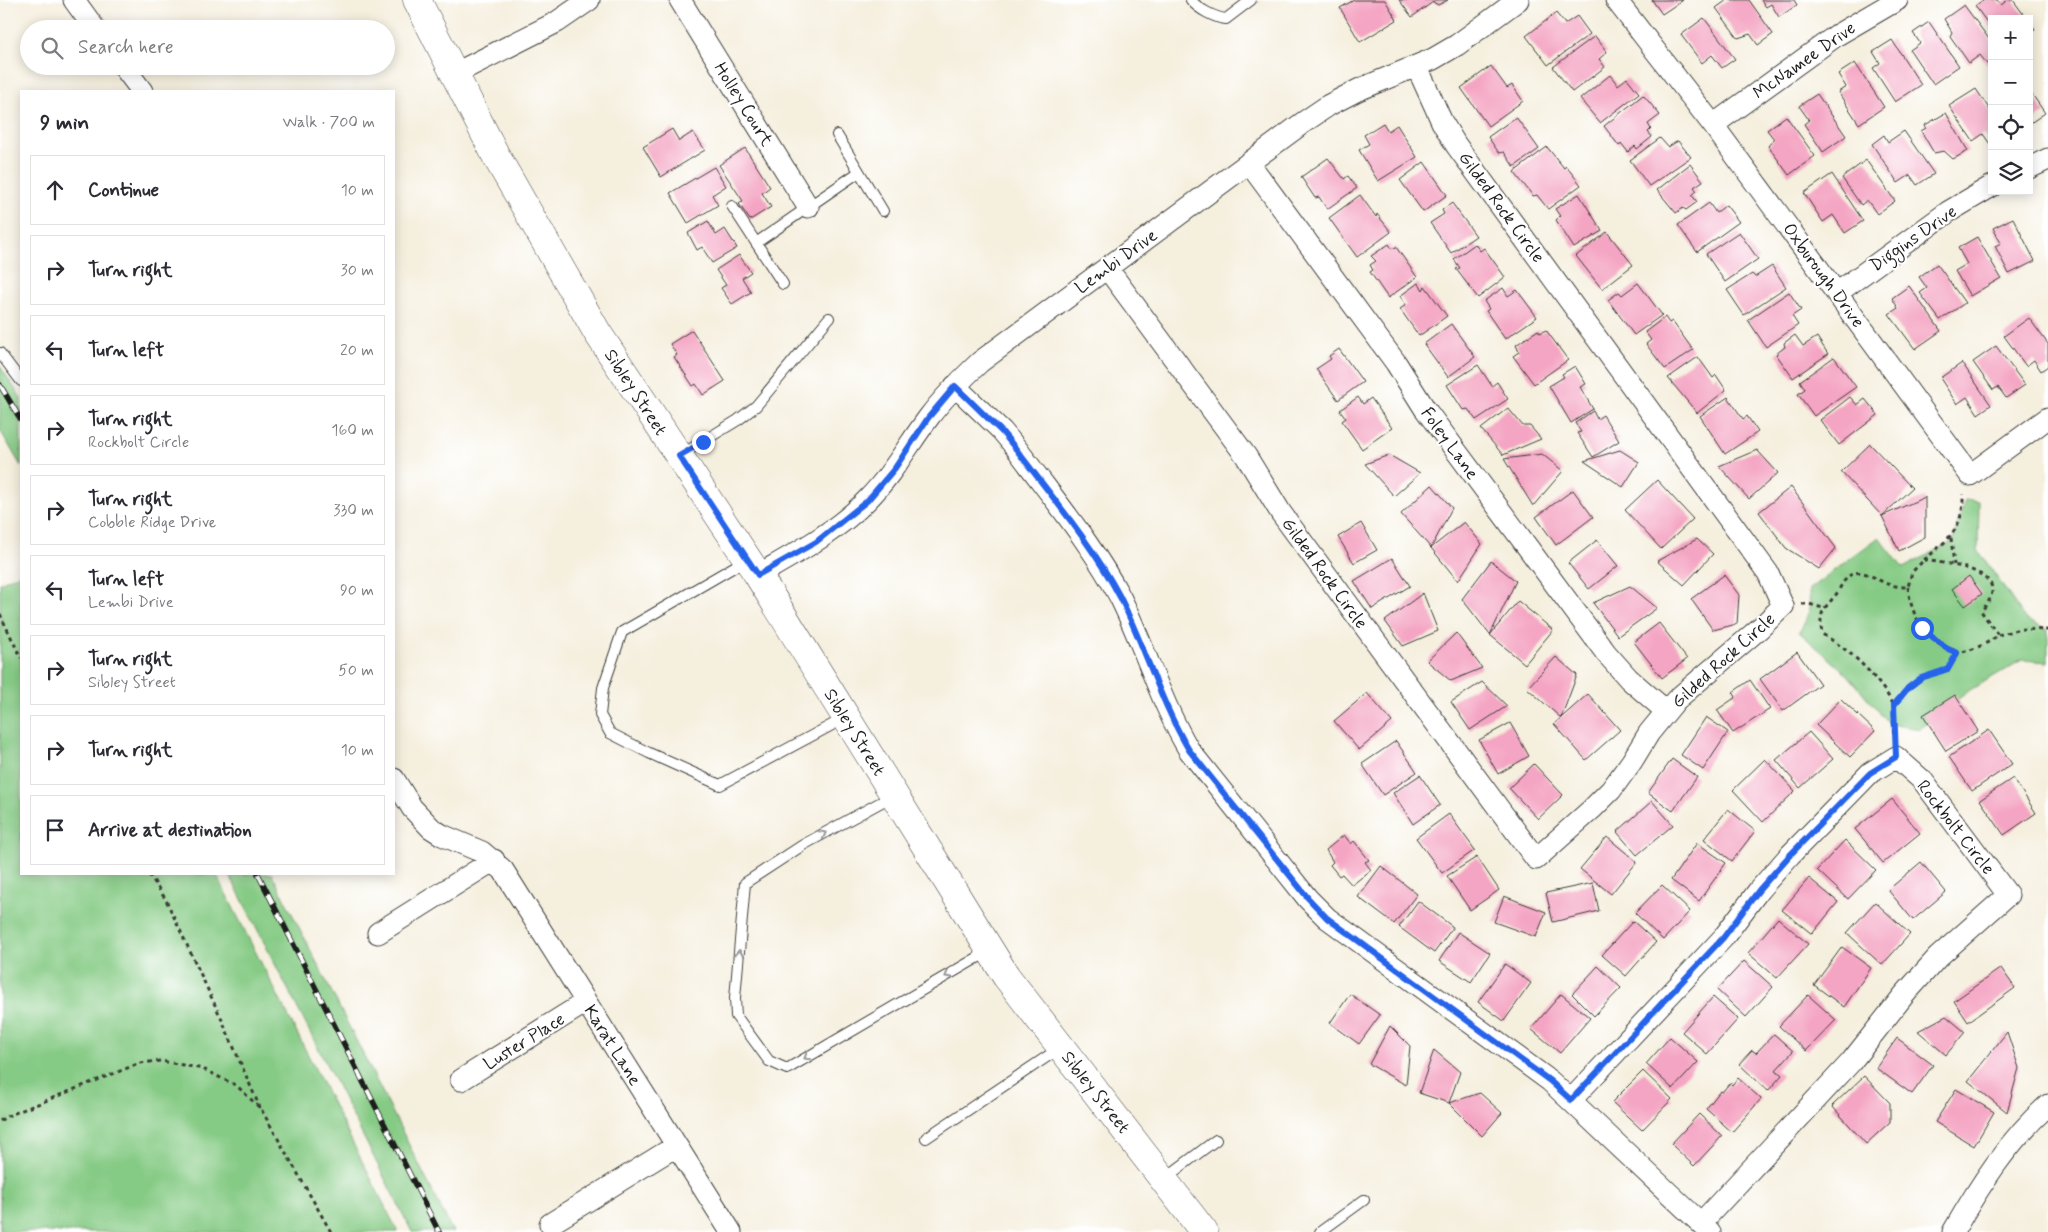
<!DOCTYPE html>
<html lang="en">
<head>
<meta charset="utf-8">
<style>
	body { margin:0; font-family:Mynerve,sans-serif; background:#f7f7f7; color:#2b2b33 }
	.controls { position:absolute; right:15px; top:15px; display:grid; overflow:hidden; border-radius:0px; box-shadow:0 2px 12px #0003 }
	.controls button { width:45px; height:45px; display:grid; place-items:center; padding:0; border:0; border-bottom:1px solid #e1e1e2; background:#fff; color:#2b2b33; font:25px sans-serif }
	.stop { position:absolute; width:15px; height:15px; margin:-11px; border:4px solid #2563eb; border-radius:50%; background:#fff }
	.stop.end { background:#2563eb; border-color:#fff; box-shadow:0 1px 5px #0008 }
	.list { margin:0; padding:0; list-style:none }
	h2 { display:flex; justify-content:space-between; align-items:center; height:65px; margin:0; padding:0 20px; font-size:21px }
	h2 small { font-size:16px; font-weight:400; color:#7c7c81 }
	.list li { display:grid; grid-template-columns:32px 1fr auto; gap:15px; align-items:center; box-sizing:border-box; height:70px; margin:0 10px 10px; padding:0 10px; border:1px solid #e1e1e2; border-radius:0px }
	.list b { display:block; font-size:19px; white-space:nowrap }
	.list p { margin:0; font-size:16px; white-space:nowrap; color:#7c7c81 }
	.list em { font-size:16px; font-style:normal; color:#7c7c81 }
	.icon { flex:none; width:28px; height:28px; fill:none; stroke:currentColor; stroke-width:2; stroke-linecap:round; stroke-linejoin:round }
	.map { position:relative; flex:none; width:2048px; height:1232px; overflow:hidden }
	.search { position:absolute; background:#fff; box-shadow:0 2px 12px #0003; left:20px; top:20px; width:375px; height:55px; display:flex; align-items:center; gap:12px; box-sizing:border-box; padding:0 18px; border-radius:28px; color:#7c7c81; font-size:19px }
	.panel { position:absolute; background:#fff; box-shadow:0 2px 12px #0003; left:20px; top:90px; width:375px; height:785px; border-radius:0px }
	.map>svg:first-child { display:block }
</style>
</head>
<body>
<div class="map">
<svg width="2048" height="1232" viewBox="0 0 2048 1232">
	<rect width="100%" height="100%" fill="#fff"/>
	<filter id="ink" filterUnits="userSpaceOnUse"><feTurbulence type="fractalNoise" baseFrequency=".02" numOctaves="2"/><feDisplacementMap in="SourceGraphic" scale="10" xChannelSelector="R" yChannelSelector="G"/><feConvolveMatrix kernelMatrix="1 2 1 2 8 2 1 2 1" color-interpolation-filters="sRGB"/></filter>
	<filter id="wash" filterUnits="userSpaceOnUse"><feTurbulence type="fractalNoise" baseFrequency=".0096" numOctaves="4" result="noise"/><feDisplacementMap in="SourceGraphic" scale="20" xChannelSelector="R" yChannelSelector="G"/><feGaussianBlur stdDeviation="1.12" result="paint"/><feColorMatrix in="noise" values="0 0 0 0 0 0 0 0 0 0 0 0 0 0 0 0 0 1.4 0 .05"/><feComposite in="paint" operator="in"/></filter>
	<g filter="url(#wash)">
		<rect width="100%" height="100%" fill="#f5efde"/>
		<!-- green -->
		<path fill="#86cb85" stroke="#517450" d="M0 366 21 398V466L0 430Z
			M1965 500 1979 502 1978 550 2026 620 2048 630V662L2022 660 1970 690 1920 729 1889 724 1848 675 1799 632C1810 616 1810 608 1809 589L1879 537 1903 568 1952 542Z
			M21 573V874H216L398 1232H0V583Z
			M229 874H272L453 1232H412Z"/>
		<g id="blocks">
			<!-- building -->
			<path fill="#f4a5c3" d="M1354 0H1385L1397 20 1360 42 1340 8Z
				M1399 0H1448L1438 5 1433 2 1412 17Z
				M1652 0H1683L1662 14Z
				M1727 0H1749L1773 34 1758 45 1750 34 1738 38 1716 8Z
				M1761 0H1794L1797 5 1779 17 1771 4 1766 7Z
				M1983 0H1997L2001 5 2008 0H2013L2027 19H1992V29L1975 6Z
				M1964 5 1992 43V60L1987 64 1980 55 1969 63 1950 36 1952 32 1944 19Z
				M1556 13 1565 24 1577 16 1590 34 1548 65 1526 36Z
				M1704 18 1735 59 1722 68 1712 55 1702 63 1681 35Z
				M2029 21 2035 29 2029 33Z
				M1929 22 1959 66 1933 84 1910 50 1920 43 1913 33Z
				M1595 36 1607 52 1599 59 1605 67 1572 92 1553 67Z
				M1892 40 1921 85 1895 102 1873 68 1880 63 1873 52Z
				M1855 63 1884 107 1859 124 1838 92 1846 87 1838 74Z
				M1491 66 1507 88 1512 85 1523 101 1488 126 1461 88Z
				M1610 75 1618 85 1627 78 1639 93 1600 123 1580 99Z
				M1976 89 1992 113V143L1990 144 1983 134 1973 141 1949 106Z
				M2029 90 2045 113 2029 124Z
				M1817 94 1846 136 1823 152 1804 124 1809 120 1799 106Z
				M1643 95 1660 115 1648 124 1651 129 1648 132 1652 137 1637 149 1635 146 1628 152 1621 143 1619 146 1604 126Z
				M1946 113 1968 151 1953 159 1944 151 1934 153 1921 131 1926 128 1925 125Z
				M1786 116 1815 156 1789 175 1768 146 1774 139 1767 130Z
				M1516 117 1539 149 1514 167 1504 152 1499 153 1488 137Z
				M1383 123 1388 131 1397 125 1417 157 1378 181 1359 150 1369 144 1364 135Z
				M672 129 679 141 693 132 705 150 661 177 643 147Z
				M1904 131 1934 174 1917 185 1910 175 1898 183 1872 144 1884 135 1888 142Z
				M1660 138 1668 147 1678 141 1691 157 1649 186 1630 160Z
				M1547 147 1564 168 1566 166 1581 185 1548 209 1537 195 1533 196 1514 172Z
				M745 148 770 187 762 193 771 207 750 220 739 204 743 201 719 165Z
				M1328 158 1344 179 1348 176 1357 188 1327 209 1319 197 1315 198 1301 177Z
				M1866 160 1895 201 1877 214 1867 200 1861 205 1842 178Z
				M1424 162 1447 195 1423 212 1400 180Z
				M1690 164 1703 181 1694 187 1697 191 1692 195 1697 202 1686 210 1683 208 1676 213 1657 190Z
				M714 167 726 186 712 195 718 205 688 223 670 193Z
				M1832 174 1863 221 1845 233 1833 215 1823 222 1804 193Z
				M1579 194 1602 231 1574 248 1556 220 1560 216 1555 209Z
				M1360 195 1376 217 1377 214 1391 232 1357 257 1329 218Z
				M1452 203 1476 236 1451 253 1430 223 1444 214 1442 210Z
				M1709 203 1716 213 1726 205 1739 222 1697 252 1678 225Z
				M2013 218 2035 261 2009 274 1995 246 2001 243 1993 228Z
				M708 221 716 235 725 229 737 248 712 263 702 247 697 250 688 233Z
				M1607 232 1633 265 1602 289 1576 256Z
				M1739 232 1758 259 1725 282 1706 254Z
				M1977 237 2001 278 1970 296 1955 271 1967 264 1958 248Z
				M1389 244 1392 249 1396 247 1417 277 1388 298 1370 272 1373 270 1370 265 1376 261 1371 256Z
				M1475 244 1480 251 1484 248 1505 277 1478 298 1456 269 1460 268 1454 259Z
				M739 255 751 272 742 278 751 292 732 304 721 288 726 285 716 270Z
				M1937 264 1965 303 1940 320 1920 293 1927 288 1919 277Z
				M1772 266 1786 287 1744 315 1727 290 1752 274 1755 277Z
				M1418 283 1423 290 1425 286 1447 316 1419 336 1400 309 1406 305 1400 296Z
				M1638 283 1662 315 1634 335 1608 300 1619 292 1622 295Z
				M1909 286 1941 331 1915 349 1889 314 1898 308 1892 298Z
				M1503 288 1508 296 1517 290 1537 317 1505 339 1486 311 1489 309 1484 301Z
				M1789 292 1801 310 1792 316 1798 325 1766 347 1748 320Z
				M1665 317 1669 323 1672 321 1693 350 1665 369 1646 344 1651 340 1645 332Z
				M2029 318 2048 344V366L2041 371 2034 360 2026 366 2004 336Z
				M1451 324 1475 357 1448 377 1424 344Z
				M692 330 725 381 703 395 696 384 693 386 674 357 677 355 670 344Z
				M1538 330 1540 333 1546 330 1568 360 1534 384 1513 356 1519 352 1516 345Z
				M1795 335 1803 346 1817 337 1828 354 1793 378 1776 354 1785 347 1784 343Z
				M1996 346 2025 385 2006 398 1998 387 1993 390 1973 362Z
				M1339 349 1363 382 1338 400 1316 369 1331 359 1329 356Z
				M1698 357 1713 378 1716 375 1726 390 1697 413 1668 378Z
				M1834 357 1856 387 1814 416 1798 394 1805 389 1800 381Z
				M1962 363 1991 405 1978 414 1967 397 1957 404 1940 378Z
				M1478 365 1492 386 1497 382 1508 399 1476 420 1468 409 1463 410 1447 385Z
				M1575 366 1586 384 1580 387 1593 409 1571 423 1549 386 1564 377 1562 374Z
				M1358 397 1363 404 1371 398 1392 428 1362 449 1342 421 1346 418 1340 410Z
				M1728 397 1743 419 1747 416 1758 432 1725 454 1700 416Z
				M1850 397 1857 405 1865 399 1878 415 1839 445 1820 420Z
				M1508 408 1523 426H1530L1541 439 1503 455 1481 429Z
				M1593 411 1597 419 1603 415 1619 441 1593 457 1577 433 1581 432 1575 423Z
				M1870 444 1912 488 1882 516 1925 497V537L1899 551 1882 516 1841 472Z
				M1620 450 1639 462 1623 487 1584 461Z
				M1757 450 1778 473 1749 499 1719 466Z
				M1542 454 1563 471 1533 506 1504 459Z
				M1389 455 1420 473 1394 496 1365 464Z
				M1657 480 1693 519 1661 549 1625 510Z
				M1432 485 1452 508 1431 548 1401 514Z
				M1791 487 1836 548 1819 569 1786 548 1759 512Z
				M1573 490 1593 517 1556 545 1536 517Z
				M1464 522 1482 544 1458 581 1431 548Z
				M1361 523 1377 550 1354 563 1338 537Z
				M1697 539 1713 554 1684 585 1657 561Z
				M1597 540 1618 566 1589 589 1568 563Z
				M1392 558 1410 586 1372 609 1354 581Z
				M1491 561 1516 581 1490 635 1462 599Z
				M1724 575 1739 595 1737 624 1713 630 1691 599Z
				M1969 576 1982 594 1965 606 1952 589Z
				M1630 586 1657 608 1618 636 1593 603Z
				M1423 593 1438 631 1403 646 1385 621Z
				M1518 601 1553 630 1525 664 1490 635Z
				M1659 623 1687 659 1662 678 1634 642Z
				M1456 633 1482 668 1451 681 1427 661Z
				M1797 652 1820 684 1783 711 1760 679Z
				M1556 657 1577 675 1561 718 1527 688Z
				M1750 680 1770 709 1733 733 1717 710 1736 697 1733 692Z
				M1482 682 1507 706 1470 730 1451 702Z
				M1367 693 1392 722 1359 750 1334 721Z
				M1588 694 1620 730 1586 760 1554 724Z
				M1955 695 1978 731 1946 751 1923 715Z
				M1841 699 1875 731 1850 757 1816 725Z
				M1706 717 1728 732 1703 770 1681 755Z
				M1510 723 1529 756 1498 774 1479 740Z
				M1989 730 2012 764 1972 791 1949 757Z
				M1809 732 1833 759 1800 788 1776 760Z
				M1396 741 1417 772 1383 795 1362 764Z
				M1672 759 1697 777 1673 811 1648 793Z
				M1765 759 1795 791 1763 822 1733 790Z
				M1534 764 1563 795 1538 819 1509 788Z
				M1420 775 1440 805 1413 824 1393 793Z
				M2013 778 2036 813 2004 835 1980 800Z
				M1892 799 1920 833 1883 863 1855 829Z
				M1652 801 1673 825 1637 855 1617 832Z
				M1728 809 1755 831 1732 861 1704 839Z
				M1449 814 1475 850 1442 873 1416 838Z
				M1344 835 1351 844 1354 841 1369 860 1365 862 1371 870 1352 885 1342 874 1339 876 1330 865 1333 862 1326 850Z
				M1607 837 1637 862 1611 894 1580 869Z
				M1845 840 1876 870 1848 899 1817 870Z
				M1697 843 1726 863 1699 901 1671 880Z
				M1477 857 1499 890 1470 910 1447 876Z
				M1921 862 1946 892 1913 920 1888 890Z
				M1381 866 1417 894 1394 924 1358 897Z
				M1809 878 1838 902 1812 934 1782 910Z
				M1593 883 1599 911 1553 922 1546 893Z
				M1662 885 1690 911 1663 940 1635 913Z
				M1504 896 1546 912 1536 937 1494 922Z
				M1418 901 1453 927 1434 953 1399 927Z
				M1875 902 1910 934 1882 965 1847 933Z
				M1778 918 1808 944 1777 978 1748 953Z
				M1633 921 1656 942 1626 976 1602 955Z
				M1458 932 1490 953 1471 982 1439 961Z
				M1842 947 1871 968 1844 1007 1814 985Z
				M1744 961 1773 987 1746 1017 1717 990Z
				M1505 964 1531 983 1504 1021 1478 1002Z
				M1598 966 1621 988 1594 1016 1572 994Z
				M2001 968 2015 988 1968 1022 1954 1001Z
				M1350 994 1380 1015 1359 1044 1330 1023Z
				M1561 994 1590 1018 1560 1053 1531 1029Z
				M1808 995 1836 1020 1806 1051 1779 1026Z
				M1713 997 1738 1019 1707 1054 1682 1032Z
				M1946 1016 1965 1032 1946 1055 1918 1031Z
				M1390 1026 1410 1046 1406 1085 1369 1064Z
				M2007 1032 2019 1068 2007 1112 1968 1081Z
				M1774 1034 1793 1051 1776 1070 1782 1075 1768 1091 1739 1064 1752 1050 1756 1053Z
				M1670 1037 1698 1062 1673 1089 1646 1064Z
				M1897 1038 1933 1065 1912 1094 1876 1068Z
				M1434 1050 1460 1072 1449 1103 1480 1093 1502 1113 1482 1136 1449 1103 1419 1093Z
				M1643 1071 1672 1099 1642 1130 1612 1102Z
				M1864 1076 1890 1103V1122L1866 1144 1832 1106Z
				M1738 1078 1761 1099 1732 1132 1706 1109 1720 1091 1722 1092 1730 1083 1732 1085Z
				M1956 1089 1994 1112 1974 1146 1935 1122Z
				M1699 1114 1722 1136 1694 1166 1671 1144Z"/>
		</g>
	</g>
	<g filter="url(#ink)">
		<use href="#blocks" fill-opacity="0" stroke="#3d3c39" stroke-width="1"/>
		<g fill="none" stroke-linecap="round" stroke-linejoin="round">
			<!-- lane casing -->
			<g stroke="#3d3c39" stroke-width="12">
				<path id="lane" d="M1191 0C1198 9 1215 18 1226 19L1251 0
					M837 135 883 211
					M732 206 783 284
					M756 243 859 172
					M0 353 21 381
					M679 456 738 420 756 406 829 318
					M746 560 622 632 603 688 600 715 610 733 649 753 720 785 845 718
					M894 795 803 845 745 883 735 998 736 1016 769 1061 787 1069 989 951
					M926 1138 1060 1048
					M1164 1179 1216 1140
					M1320 1232 1364 1200"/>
			</g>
			<!-- street casing -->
			<g stroke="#3d3c39" stroke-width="23">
				<path id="street" d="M74 0 95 29
					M680 0 808 207
					M1616 0 1713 125 1970 475 2048 418
					M123 66 142 91
					M454 74 557 22 589 0
					M1713 125 1837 35 1897 0
					M1249 163 1396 363 1425 409 1606 653 1629 679 1666 711
					M2029 168 2048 159
					M1107 268 1246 456 1281 513 1536 859 1592 809 1611 790 1632 761 1649 733 1676 700 1760 628 1783 606 1768 573 1456 145 1442 122 1417 67
					M1837 293 1948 212 1992 186
					M955 386 1002 431 1017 449C1052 497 1092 544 1120 597 1145 647 1160 701 1189 750L1308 899 1327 918 1550 1081 1710 1232
					M758 575C796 553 836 532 867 500 892 475 908 445 929 417 944 397 962 379 980 362L1304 122 1329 105 1358 90 1433 59 1457 45 1518 0
					M394 779 412 808 431 828 442 835 482 852 503 870 731 1232
					M378 933 494 860
					M461 1080 586 1002
					M1571 1100 1723 938 1759 890 1790 855 1870 773 1896 757 1923 781 2008 895 1938 957 1904 995 1851 1062 1701 1223
					M550 1224 676 1146
					M1953 1232C1979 1186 2009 1140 2048 1105"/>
			</g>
			<!-- secondary casing -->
			<g stroke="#3d3c39" stroke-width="29">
				<path id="secondary" d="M417 0 496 156 597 332 758 575 1006 976 1204 1232"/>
			</g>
			<!-- path -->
			<path stroke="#3d3c39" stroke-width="3" stroke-dasharray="4 4" stroke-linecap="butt" d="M1951 538 1954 565
				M1924 560C1949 564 2019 571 1981 611L1998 635C1986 645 1973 650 1957 653L1948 669C1918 680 1914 679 1894 705 1874 673 1854 653 1822 634 1819 612 1822 611 1835 596 1839 591 1841 584 1846 579 1858 565 1872 577 1885 583 1892 586 1900 587 1908 587L1912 572Z
				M1924 560C1949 539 1964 528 1963 494
				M1908 587C1912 621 1926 638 1957 653
				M1802 604H1809L1823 608
				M0 614 21 658
				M1998 635 2020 629 2048 630
				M1894 705V737
				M149 874 166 900 222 1020 260 1108
				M0 1121 5 1117 140 1063 161 1061 203 1069 237 1086 261 1109 331 1232"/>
			<!-- lane -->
			<use href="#lane" stroke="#fff" stroke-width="10"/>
			<!-- street -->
			<use href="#street" stroke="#fff" stroke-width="21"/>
			<!-- secondary -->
			<use href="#secondary" stroke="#fff" stroke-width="28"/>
			<!-- rail casing -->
			<g stroke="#1c1c1c" stroke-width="5.5">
				<path id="rail" d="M0 385 21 420
					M258 874 439 1232"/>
			</g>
			<!-- rail -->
			<use href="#rail" stroke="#fff" stroke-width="4" stroke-dasharray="11" stroke-linecap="butt"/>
		</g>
		<!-- one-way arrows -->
		<defs><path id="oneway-chevron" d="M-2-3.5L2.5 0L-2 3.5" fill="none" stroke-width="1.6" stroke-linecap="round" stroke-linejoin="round" transform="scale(1.25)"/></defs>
		<g stroke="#999">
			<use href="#oneway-chevron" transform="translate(823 834) rotate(-28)"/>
			<use href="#oneway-chevron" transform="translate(739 953) rotate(-85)"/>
			<use href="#oneway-chevron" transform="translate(948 975) rotate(150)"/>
			<use href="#oneway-chevron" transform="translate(807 1057) rotate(150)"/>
		</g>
	</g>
	<g fill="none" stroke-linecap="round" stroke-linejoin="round" filter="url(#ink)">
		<!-- route -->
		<path stroke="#2563eb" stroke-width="6" d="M703 442 679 456 758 575 816 542 867 501 895 468 928 418 955 386 1002 432 1016 449C1052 497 1092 544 1120 597 1145 647 1160 701 1189 750L1308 898 1327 918 1550 1081 1571 1100 1723 938 1759 890 1790 855 1870 773 1896 757 1894 705 1908 688 1921 678 1948 669 1957 653 1946 648 1922 628"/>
	</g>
	<g text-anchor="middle" stroke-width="4.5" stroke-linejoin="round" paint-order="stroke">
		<!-- street labels -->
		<g font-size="18" fill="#1c1c1c" stroke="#fff">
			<text transform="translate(1804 60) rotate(-35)" y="6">McNamee Drive</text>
			<text transform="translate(744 104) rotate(58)" y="6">Holley Court</text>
			<text transform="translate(1502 207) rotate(54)" y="6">Gilded Rock Circle</text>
			<text transform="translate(1913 238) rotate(-35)" y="6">Diggins Drive</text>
			<text transform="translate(1116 261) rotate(-36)" y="6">Lembi Drive</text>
			<text transform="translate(1824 275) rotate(54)" y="6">Oxburough Drive</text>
			<text transform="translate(636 392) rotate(57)" y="6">Sibley Street</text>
			<text transform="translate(1450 443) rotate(54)" y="6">Foley Lane</text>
			<text transform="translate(1325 573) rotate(54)" y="6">Gilded Rock Circle</text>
			<text transform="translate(1723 660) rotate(-42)" y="6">Gilded Rock Circle</text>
			<text transform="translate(855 732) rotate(58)" y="6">Sibley Street</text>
			<text transform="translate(1956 827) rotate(52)" y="6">Rockbolt Circle</text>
			<text transform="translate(524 1041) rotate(-32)" y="6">Luster Place</text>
			<text transform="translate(613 1045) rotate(58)" y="6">Karat Lane</text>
			<text transform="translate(1096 1092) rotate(52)" y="6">Sibley Street</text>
		</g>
	</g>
</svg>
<div class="controls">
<button>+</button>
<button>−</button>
<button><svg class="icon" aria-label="locate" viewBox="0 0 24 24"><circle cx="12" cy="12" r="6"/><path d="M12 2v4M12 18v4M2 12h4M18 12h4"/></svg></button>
<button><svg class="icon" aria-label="layers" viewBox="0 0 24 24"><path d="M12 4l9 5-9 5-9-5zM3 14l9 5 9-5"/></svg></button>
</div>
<div class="stop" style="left:1922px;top:628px"></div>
<div class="stop end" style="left:703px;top:442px"></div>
<div class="search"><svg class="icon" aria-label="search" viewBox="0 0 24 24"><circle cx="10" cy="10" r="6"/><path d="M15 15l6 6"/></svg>Search here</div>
<section class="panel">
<h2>9 min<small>Walk · 700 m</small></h2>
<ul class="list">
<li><svg class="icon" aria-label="ahead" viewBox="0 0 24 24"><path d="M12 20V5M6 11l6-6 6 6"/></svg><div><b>Continue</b></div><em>10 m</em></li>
<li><svg class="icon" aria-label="right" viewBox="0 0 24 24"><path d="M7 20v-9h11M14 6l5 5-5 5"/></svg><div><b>Turn right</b></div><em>30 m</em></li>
<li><svg class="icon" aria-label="left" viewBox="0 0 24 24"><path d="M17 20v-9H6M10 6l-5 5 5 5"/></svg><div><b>Turn left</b></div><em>20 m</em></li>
<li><svg class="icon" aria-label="right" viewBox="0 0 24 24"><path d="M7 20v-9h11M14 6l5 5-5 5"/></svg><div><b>Turn right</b><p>Rockbolt Circle</p></div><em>160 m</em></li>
<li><svg class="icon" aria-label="right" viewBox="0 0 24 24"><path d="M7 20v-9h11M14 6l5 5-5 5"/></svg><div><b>Turn right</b><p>Cobble Ridge Drive</p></div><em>330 m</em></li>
<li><svg class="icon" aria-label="left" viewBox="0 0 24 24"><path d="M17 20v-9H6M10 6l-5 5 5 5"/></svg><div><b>Turn left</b><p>Lembi Drive</p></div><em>90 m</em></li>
<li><svg class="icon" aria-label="right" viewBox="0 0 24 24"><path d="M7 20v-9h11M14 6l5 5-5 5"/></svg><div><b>Turn right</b><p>Sibley Street</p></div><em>50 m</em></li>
<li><svg class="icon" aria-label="right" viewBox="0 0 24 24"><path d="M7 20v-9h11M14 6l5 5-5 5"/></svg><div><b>Turn right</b></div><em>10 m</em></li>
<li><svg class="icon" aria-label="arrive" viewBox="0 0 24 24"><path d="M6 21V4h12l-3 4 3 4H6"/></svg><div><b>Arrive at destination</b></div></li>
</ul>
</section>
</div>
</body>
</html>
